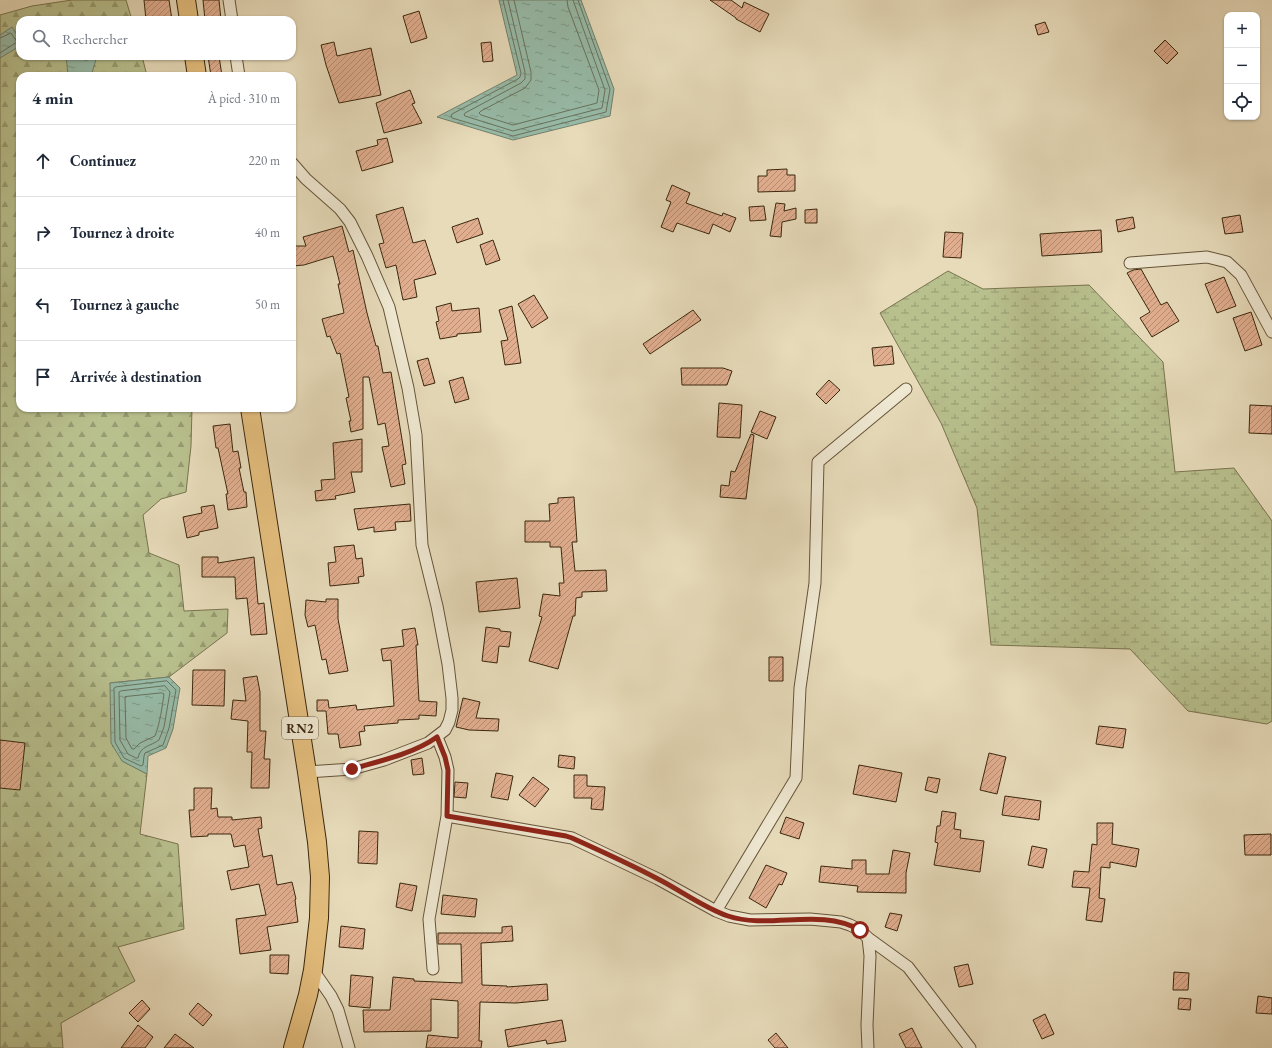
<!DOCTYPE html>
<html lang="fr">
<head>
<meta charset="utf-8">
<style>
	body { margin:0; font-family:"EB Garamond",serif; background:#f2f2f3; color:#1f2937 }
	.controls { position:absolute; right:12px; top:12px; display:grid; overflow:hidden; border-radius:8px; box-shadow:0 1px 3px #0004 }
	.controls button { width:36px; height:36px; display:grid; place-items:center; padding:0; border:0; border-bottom:1px solid #e0e1e3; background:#fff; color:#1f2937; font:20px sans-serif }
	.stop { position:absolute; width:12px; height:12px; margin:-9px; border:3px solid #8f2418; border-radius:50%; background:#fff }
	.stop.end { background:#8f2418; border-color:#fff; box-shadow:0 1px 4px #0008 }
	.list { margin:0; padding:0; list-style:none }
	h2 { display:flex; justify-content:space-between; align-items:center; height:52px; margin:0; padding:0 16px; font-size:17px }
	h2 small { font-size:13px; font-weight:400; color:#747a83 }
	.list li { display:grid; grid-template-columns:26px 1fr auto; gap:12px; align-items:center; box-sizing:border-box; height:72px; padding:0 16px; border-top:1px solid #e0e1e3 }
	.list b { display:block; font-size:15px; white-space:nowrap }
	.list em { font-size:13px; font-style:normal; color:#747a83 }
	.icon { flex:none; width:22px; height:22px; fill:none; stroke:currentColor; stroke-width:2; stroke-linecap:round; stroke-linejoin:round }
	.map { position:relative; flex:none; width:1272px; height:1048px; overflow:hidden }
	.search { position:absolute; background:#fff; box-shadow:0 1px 3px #0004; left:16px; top:16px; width:280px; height:44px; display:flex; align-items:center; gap:10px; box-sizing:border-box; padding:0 14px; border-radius:12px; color:#747a83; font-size:15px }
	.panel { position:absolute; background:#fff; box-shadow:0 1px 3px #0004; left:16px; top:72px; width:280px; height:340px; border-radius:12px }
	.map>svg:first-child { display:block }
</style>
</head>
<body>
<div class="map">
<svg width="1272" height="1048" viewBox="0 0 1272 1048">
	<defs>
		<pattern id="forest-firs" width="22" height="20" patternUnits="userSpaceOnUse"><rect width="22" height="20" fill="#b8c08e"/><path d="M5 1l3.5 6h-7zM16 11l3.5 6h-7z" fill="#979c72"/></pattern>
		<pattern id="wetland-marsh" width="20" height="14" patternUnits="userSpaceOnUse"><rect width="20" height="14" fill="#b8c08e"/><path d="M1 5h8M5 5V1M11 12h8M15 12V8" fill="none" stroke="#979c72"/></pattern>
		<pattern id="water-ripples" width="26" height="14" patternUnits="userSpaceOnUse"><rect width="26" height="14" fill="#97bcaa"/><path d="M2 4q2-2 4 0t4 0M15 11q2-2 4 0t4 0" fill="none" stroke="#7c9989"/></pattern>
		<pattern id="building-hatch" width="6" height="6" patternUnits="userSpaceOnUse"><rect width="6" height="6" fill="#e1ae8f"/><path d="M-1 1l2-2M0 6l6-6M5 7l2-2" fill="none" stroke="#b78e73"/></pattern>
	</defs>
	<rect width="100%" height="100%" fill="#e7dbba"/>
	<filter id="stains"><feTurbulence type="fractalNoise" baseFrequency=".005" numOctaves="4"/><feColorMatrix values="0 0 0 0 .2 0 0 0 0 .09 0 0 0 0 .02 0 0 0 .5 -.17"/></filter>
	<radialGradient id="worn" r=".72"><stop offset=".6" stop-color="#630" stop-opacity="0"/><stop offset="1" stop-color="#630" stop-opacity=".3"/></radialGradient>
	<!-- forest -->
	<path fill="url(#forest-firs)" stroke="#79744e" d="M72 0H126L132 20H20V56H142L147 76H20V408H192L191 446 186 492 161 499 143 515 149 553 179 565 184 611 228 609 227 633 169 677 110 683 122 761 147 774 140 834 178 844 184 929 118 947 135 981 61 1023 63 1048H0V15L32 6Z"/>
	<!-- wetland -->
	<path fill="url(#wetland-marsh)" stroke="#79744e" d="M948 271 983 289 1089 285 1163 362 1175 472 1234 468 1272 521V721L1267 724 1188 711 1130 649 991 645 977 508 941 423 880 313Z"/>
	<!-- water -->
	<path fill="url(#water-ripples)" stroke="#72806b" d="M499 0H581L614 89 610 116 513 140 437 117 517 75Z
		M12 27 20 39V46L0 58V35Z
		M66 56H97L91 76 68 75Z
		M169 677 180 688 173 729 166 748 148 756 147 774 122 761 111 743 110 683Z"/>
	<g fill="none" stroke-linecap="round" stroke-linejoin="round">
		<!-- shore -->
		<path stroke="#68725c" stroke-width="1" d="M503 0 521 73 520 77 518 79 452 114 451 116 452 118 513 136 606 112 610 89 578 0
			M508 0 525 72V79L521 83 465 113 464 115 465 116 513 131 602 108 605 90 573 0
			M514 0 531 72V80L525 88 481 111 479 113 481 115 513 125 597 103 599 90 568 7 567 0
			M0 38 11 33 17 42 0 53
			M167 681 176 690 169 728 163 745 145 753 144 756 143 765 141 766 124 758 115 742 114 688 116 687Z
			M165 686 170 692 164 727 159 740C151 746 140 746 138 758H136L128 754 120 740 119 692 121 691Z
			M162 693 164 694C162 708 160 723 155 736L140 743 134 749H132L126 738 125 697Z"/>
	</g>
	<!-- building -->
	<path fill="url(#building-hatch)" stroke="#3a270d" d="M144 0H169L172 20H146Z
		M203 0H219L221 20H205Z
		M710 0H731L742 8 744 2 769 14 760 32 736 19V18Z
		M419 11 427 38 411 43 403 16Z
		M1045 22 1049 32 1038 35 1035 25Z
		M1165 40 1178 53 1167 64 1154 51Z
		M334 42 337 56 371 48 381 95 339 103 326 65 321 45Z
		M491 42 493 61 483 62 481 43Z
		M208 56H219L222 76H211Z
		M410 90 415 103 412 104 422 123 384 133 376 103Z
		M387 138 393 162 362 171 356 151 378 145 377 140Z
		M787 169V175H795V191L758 192V176H767V170Z
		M672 185 690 193 686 203 722 216 723 213 736 218 730 232 713 224 709 234 677 223 673 232 661 227 671 202 666 200Z
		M776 203 785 204 784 211 796 208V219L782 222 781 237 770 236Z
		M764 206 766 220 750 221 749 207Z
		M403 207 413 243 425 240 436 274 414 280 417 297 403 300 396 265 386 268 379 244 384 243 376 215Z
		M817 209V223H805V210Z
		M1240 215 1243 232 1225 234 1222 218Z
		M1133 217 1135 228 1118 232 1116 220Z
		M478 218 483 234 457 243 452 227Z
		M342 226 349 252 353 250 367 313 376 346H378L383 373 391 372 406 464 402 465 405 484 391 487 382 447 389 446 385 423 378 425 369 377H363V429L351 432 349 421H351L346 398 349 397 340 353 337 354 330 336 327 337 322 319 344 313 338 284H340L333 256 304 265 292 266V246H306L303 237Z
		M1101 230 1102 252 1042 256 1040 234Z
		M945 232 963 233 961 258 943 257Z
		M493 240 500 260 486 265 480 245Z
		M1141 269 1161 305 1167 302 1179 321 1152 337 1140 318 1150 312 1127 273 1133 270Z
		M1224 277 1236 306 1217 313 1205 284Z
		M534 295 548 318 532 328 518 304Z
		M451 303 452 311 479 308 481 332 457 334V336L440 339 436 322 439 321 436 307Z
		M512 306 521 363 505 365 501 341 508 340 499 310Z
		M693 310 701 320 650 354 643 344Z
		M1251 312 1262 345 1245 351 1233 318Z
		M892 346 894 364 874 366 872 348Z
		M428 358 435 383 424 386 417 361Z
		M681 368H723L732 371 727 385H682Z
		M463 377 469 399 455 403 449 381Z
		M829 380 840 390 826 404 816 394Z
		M719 403 742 405 740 438 717 437Z
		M1250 405 1272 406V434L1249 433Z
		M760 411 776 417 767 439 751 432Z
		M230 424 233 452 238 451 241 468H239L244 492H246L247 507 228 510 226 494H228L218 448H216L213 426Z
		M751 434 754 435 746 499 720 497 721 485 729 486 731 471 735 472Z
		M362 439V472H351L355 492 335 496 336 499 316 501 315 491 322 490 321 480 335 479 333 443Z
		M574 497 577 542H572L575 571 606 570 607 591 582 592V597L576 598 575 616H573L558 669 529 661 542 617 539 616 543 594 560 596 559 583H564L561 547H550V542H525V521H550L549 504 558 503V498Z
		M410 504 411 521 395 522 396 530 374 532V527L358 530 354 509Z
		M214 505 218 528 199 532V535L187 538 183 517 202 513 201 507Z
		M354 545 356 559 362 558 364 576 358 577 359 583 330 586 328 563 336 562 334 547Z
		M202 557H218V563L254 557 258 604 264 603 267 634 251 635 247 598 236 599 235 577H202Z
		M517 578 520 608 479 612 476 582Z
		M326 599H338V619L348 671 329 674 326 659 322 660 315 625 308 627 305 615 306 600 326 602Z
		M486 627 500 629V631L511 632 509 647 499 646 497 663 482 661Z
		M415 628 418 645H416L419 701 437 702 436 716 419 715V719L398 720V723L364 726 365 731 359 732 361 745 340 748 338 734H328L326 711H317V700H328L329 708 356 705 357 710 394 706 391 660 383 661 381 649 404 646 402 630Z
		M769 657H783V681H769Z
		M193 670H225L224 706 192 705Z
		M257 676 260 692V731H266L264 759H270L269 788H251L252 752H247L248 721 231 719 233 700 246 701 243 678Z
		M463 698 480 702 476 718 499 719 498 731 469 730 456 727Z
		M1099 726 1126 729 1123 748 1096 744Z
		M0 740 25 743 20 790 0 788Z
		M989 753 1006 757 997 794 980 790Z
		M559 755 575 757 574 769 558 767Z
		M422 758 424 774 413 775 411 760Z
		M859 765 902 773 896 802 853 794Z
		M496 773 513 776 508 800 491 797Z
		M574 775H587V786L605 787 603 810 591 809 592 798H574Z
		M533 777 549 789 535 807 519 795Z
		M928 777 940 779 937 793 925 790Z
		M455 782 468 783 466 798 454 797Z
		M194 788H212L211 809 217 808 218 817H232V820L261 817 262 828 258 829 263 857 272 855 277 885 292 882 296 899 295 900 298 922 267 927 271 950 240 954 236 919 266 915 259 884 231 890 227 871 249 867 245 845 234 847 231 834H208V836L191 837 189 810H194Z
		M1005 796 1041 801 1039 820 1002 815Z
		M942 811 956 813 954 829 961 830 960 838 984 841 980 872 934 865 938 843 935 842 937 826H940Z
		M786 817 804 823 799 839 780 833Z
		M1097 823H1113L1112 844 1139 849 1136 867 1110 862V868L1101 867 1099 898 1105 899 1102 922 1086 920 1090 888 1072 887 1074 871 1089 872 1092 844 1097 845Z
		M359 831 378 832 377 864 358 863Z
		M1271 834V855H1245L1244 835Z
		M1032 846 1047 849 1043 868 1028 865Z
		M893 850 910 853 906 873V893L857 892 858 886 819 882 821 866 852 869V860H866V874H889Z
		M766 865 787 873 782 885 779 884 766 908 749 898Z
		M400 883 417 886 412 911 396 907Z
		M443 895 477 899 475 917 441 914Z
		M890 913 902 915 897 931 885 927Z
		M341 926 365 929 363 949 339 947Z
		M512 926 513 941 481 943 482 985 507 986V987L547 984 548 1000 516 1003 480 1002 479 1041H482L481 1048H426L428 1035 458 1038V1001L431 999V1031L364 1032 363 1010H390L393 977 414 979V981L462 983 461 944H438V933H502V927Z
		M270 955H289L288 974 270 973Z
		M968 964 973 984 959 987 954 967Z
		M1174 972 1189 973 1188 990H1173Z
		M351 975 373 977 370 1008 349 1006Z
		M1258 996 1272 998V1014L1256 1013Z
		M1179 998 1191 999 1190 1010 1178 1009Z
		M142 1000 150 1009 138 1022 129 1013Z
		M198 1003 212 1015 203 1026 189 1014Z
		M1045 1014 1054 1034 1042 1039 1033 1020Z
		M562 1020 566 1041 547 1044 546 1040 508 1047 505 1030Z
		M138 1025 153 1037 145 1048H121Z
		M912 1028 922 1048H906L899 1034Z
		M776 1033 788 1048H775L768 1040Z
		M175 1034 194 1048H164Z"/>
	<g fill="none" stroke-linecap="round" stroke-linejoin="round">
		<!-- minor casing -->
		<g stroke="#655438" stroke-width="13">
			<path id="minor" d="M229 0 232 20
				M236 56 239 76
				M292 163 306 179 340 209 350 222 367 256 389 307 408 388 416 435 422 545 437 606 448 664 452 698V710L449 722 445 730 428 743 384 760 352 769 307 772
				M1130 263 1207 257 1227 262 1241 275 1272 332
				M447 816 572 838 658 879 716 911 729 916 750 920 810 919 841 922 850 925 860 930 868 938 870 956 867 1025 868 1048
				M716 911 796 778 800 688 815 583 818 462 906 389
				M868 938 908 967 970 1048
				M433 969 429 919 447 816 448 770 445 757 437 737
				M313 970 331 996 338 1010 349 1048"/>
		</g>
		<!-- trunk casing -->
		<g stroke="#3a270d" stroke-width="20">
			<path id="trunk" d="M186 0 189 20
				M194 56 197 76
				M250 408 307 772 317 842 320 877 319 918 313 970 308 995 293 1048"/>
		</g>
		<!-- minor -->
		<use href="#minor" stroke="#efe8d2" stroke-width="11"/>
		<!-- trunk -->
		<use href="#trunk" stroke="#e4be7d" stroke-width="18"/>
	</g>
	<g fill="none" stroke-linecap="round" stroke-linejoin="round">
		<!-- route -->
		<path stroke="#8f2418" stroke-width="5" d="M352 769C380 761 413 754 437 737L445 757 448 770 447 816 566 836 572 838C601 851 630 864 658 879 680 890 704 908 728 916 770 930 819 907 860 930"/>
	</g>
	<g text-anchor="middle" stroke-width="3" stroke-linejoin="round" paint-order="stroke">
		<!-- shield labels -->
		<rect fill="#efe8d2" stroke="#706148" stroke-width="1" x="282" y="717" width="36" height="22" rx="3"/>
		<g font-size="13" font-weight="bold" fill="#3a270d">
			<text x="300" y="733">RN2</text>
		</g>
	</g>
	<rect width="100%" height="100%" filter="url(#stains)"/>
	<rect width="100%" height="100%" fill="url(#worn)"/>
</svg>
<div class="controls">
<button>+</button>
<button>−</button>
<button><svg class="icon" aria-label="locate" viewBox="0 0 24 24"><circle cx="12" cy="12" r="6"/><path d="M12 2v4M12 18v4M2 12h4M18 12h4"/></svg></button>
</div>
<div class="stop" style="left:860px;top:930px"></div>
<div class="stop end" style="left:352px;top:769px"></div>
<div class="search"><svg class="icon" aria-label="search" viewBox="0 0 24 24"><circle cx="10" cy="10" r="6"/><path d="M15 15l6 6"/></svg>Rechercher</div>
<section class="panel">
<h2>4 min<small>À pied · 310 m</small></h2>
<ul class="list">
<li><svg class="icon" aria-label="ahead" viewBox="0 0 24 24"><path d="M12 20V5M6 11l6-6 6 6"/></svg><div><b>Continuez</b></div><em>220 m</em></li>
<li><svg class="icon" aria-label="right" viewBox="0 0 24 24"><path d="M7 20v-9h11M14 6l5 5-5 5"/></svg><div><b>Tournez à droite</b></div><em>40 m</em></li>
<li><svg class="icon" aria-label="left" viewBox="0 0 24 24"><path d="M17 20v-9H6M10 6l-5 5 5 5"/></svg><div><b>Tournez à gauche</b></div><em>50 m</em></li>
<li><svg class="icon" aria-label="arrive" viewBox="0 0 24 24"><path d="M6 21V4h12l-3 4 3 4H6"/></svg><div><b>Arrivée à destination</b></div></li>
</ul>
</section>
</div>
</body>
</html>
